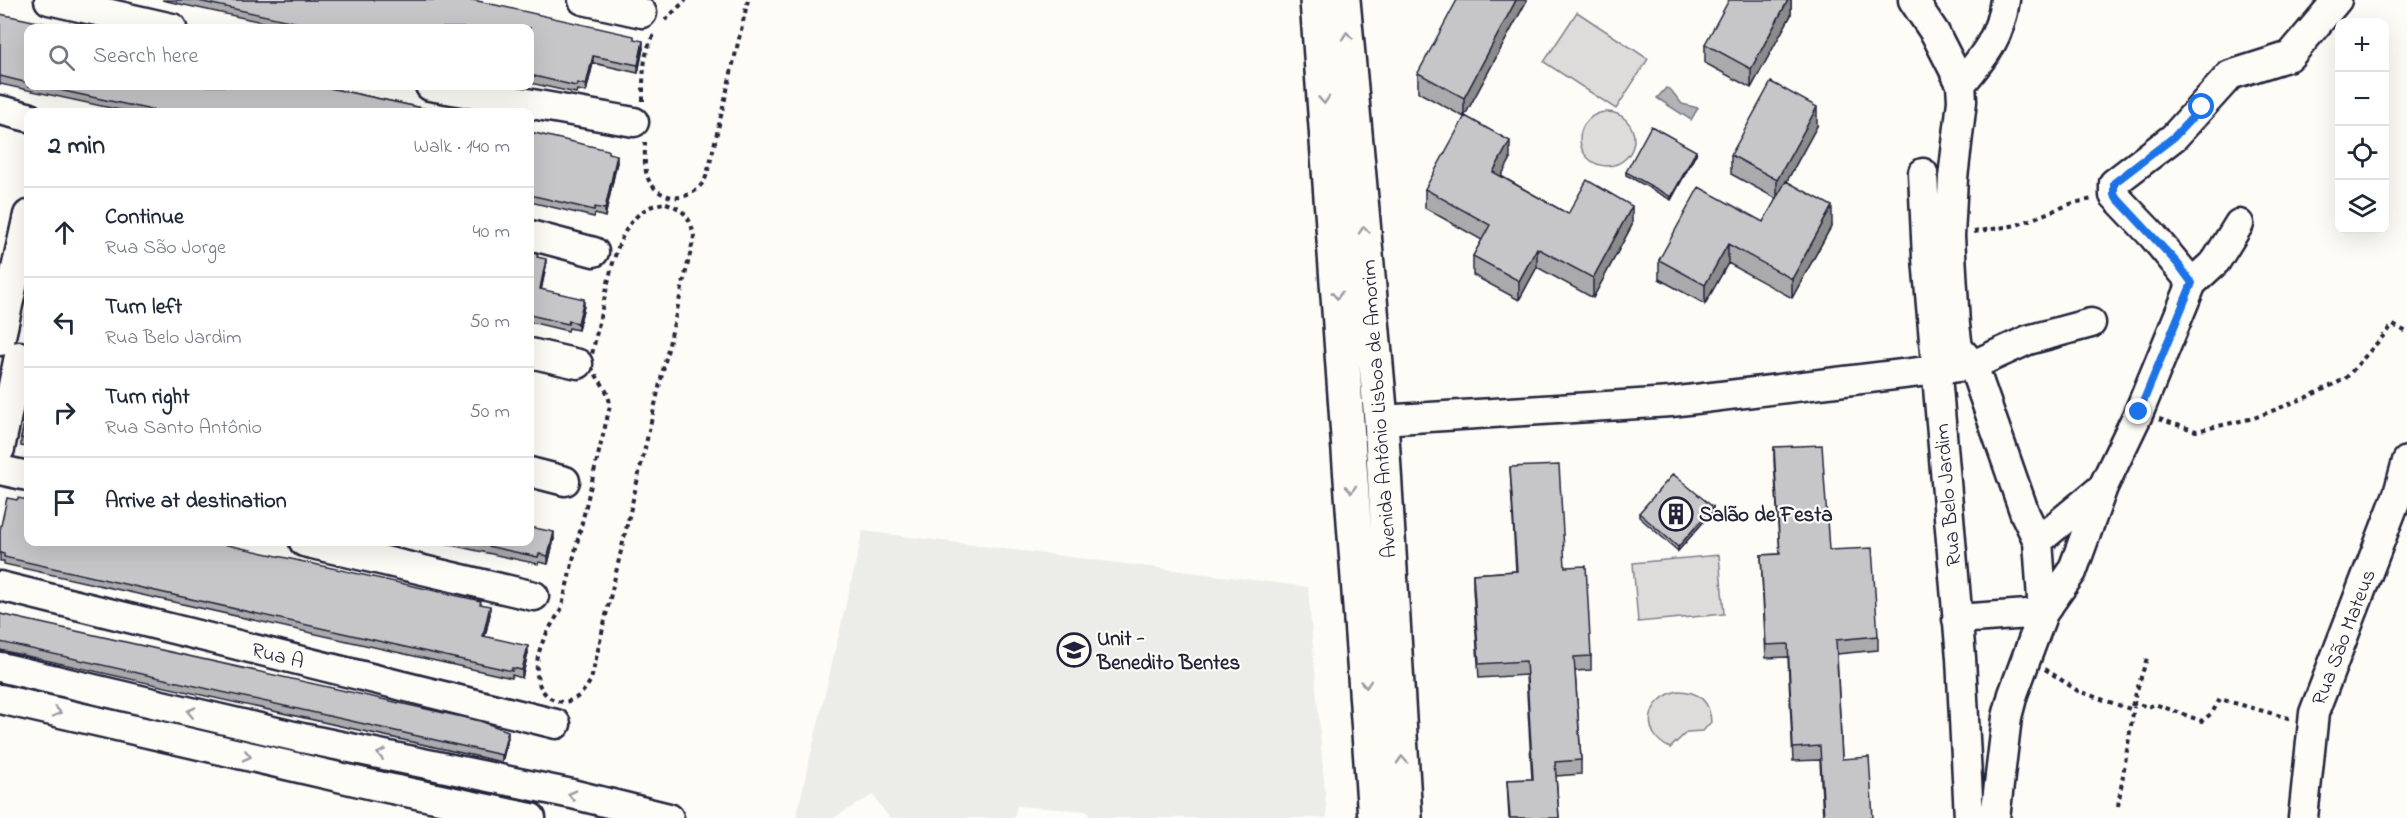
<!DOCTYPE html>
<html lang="en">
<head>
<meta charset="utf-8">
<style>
	body { margin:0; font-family:"Indie Flower",sans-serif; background:#f6f6f7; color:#1f2937 }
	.controls { position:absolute; right:18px; top:18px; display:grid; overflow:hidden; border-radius:12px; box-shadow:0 6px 24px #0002 }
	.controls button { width:54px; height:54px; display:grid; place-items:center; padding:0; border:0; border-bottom:2px solid #e0e1e3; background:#fff; color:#1f2937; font:30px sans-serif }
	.stop { position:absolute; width:18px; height:18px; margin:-14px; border:4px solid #1a73e8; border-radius:50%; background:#fff }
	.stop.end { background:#1a73e8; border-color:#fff; box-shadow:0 2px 6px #0008 }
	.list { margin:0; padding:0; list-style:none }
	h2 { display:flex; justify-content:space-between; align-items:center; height:78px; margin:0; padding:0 24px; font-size:26px }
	h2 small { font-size:20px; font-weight:400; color:#747a83 }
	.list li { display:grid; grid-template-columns:39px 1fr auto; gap:18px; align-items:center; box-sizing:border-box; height:90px; padding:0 24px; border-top:2px solid #e0e1e3 }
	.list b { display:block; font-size:22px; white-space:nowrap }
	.list p { margin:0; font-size:20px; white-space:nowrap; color:#747a83 }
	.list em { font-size:20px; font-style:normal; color:#747a83 }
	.icon { flex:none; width:33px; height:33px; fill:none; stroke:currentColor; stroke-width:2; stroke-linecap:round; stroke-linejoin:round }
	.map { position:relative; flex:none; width:2407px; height:818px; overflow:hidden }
	.search { position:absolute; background:#fff; box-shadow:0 6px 24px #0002; left:24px; top:24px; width:510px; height:66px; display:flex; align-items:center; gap:15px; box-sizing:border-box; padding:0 21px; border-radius:12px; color:#747a83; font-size:22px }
	.panel { position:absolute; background:#fff; box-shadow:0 6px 24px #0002; left:24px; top:108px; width:510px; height:438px; border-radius:12px }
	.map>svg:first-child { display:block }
</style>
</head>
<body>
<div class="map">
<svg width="2407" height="818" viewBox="0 0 2407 818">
	<rect width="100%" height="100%" fill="#fdfcf7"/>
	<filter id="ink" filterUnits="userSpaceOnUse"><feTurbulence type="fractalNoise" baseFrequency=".0167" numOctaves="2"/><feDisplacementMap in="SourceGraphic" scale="12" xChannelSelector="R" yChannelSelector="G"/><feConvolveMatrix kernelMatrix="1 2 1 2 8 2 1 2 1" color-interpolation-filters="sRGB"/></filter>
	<g filter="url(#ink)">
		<!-- built -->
		<path fill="#ecece9" d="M863 531 1308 587 1327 818H1090L1088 811 1017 806 1014 818H889L873 795 833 818H796Z"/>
		<!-- green -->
		<path fill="#dddcdb" stroke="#807f8b" stroke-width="1.5" d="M1577 12 1648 59 1616 109 1544 62Z
			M1580 139a27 27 0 1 1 54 0a27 27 0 1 1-54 0Z
			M1719 555 1724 614 1638 622 1633 563Z
			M1678 691C1699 691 1710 702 1711 722L1703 731 1687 732 1670 748C1639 733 1647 698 1678 691Z"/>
		<!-- water -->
		<path fill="#b2b2b7" stroke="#787885" stroke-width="1.5" d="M1666 88 1671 90 1682 104 1698 108 1691 120 1657 98Z"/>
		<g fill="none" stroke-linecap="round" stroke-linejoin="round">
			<!-- minor casing -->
			<g stroke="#22223b" stroke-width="33">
				<path id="minor" d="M49 0 172 28
					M583 0 642 13
					M1913 0 1935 33 1961 84 1962 101 1953 178 1950 236 1955 325 1958 348 1973 365 2025 514 2038 541 2043 613 1957 619
					M1961 84C1985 55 2000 38 2005 0
					M430 86 634 122
					M0 110 28 117
					M1923 173 1927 258 1961 658 1969 818
					M530 235 594 252
					M2192 283 2153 236 2114 195V183L2174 137 2230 75 2290 56 2337 0
					M0 341 28 215
					M530 353 578 364
					M1381 420 1671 402 1936 370 1973 365 2028 340 2091 323
					M0 449 19 356
					M0 470 28 476
					M530 472 565 481
					M2038 541 2102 488
					M304 542 534 596
					M0 586 556 724
					M0 667 302 738 572 794 669 818
					M0 699 373 785 531 818
					M1995 818 2007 717 2013 694 2043 613 2072 572 2103 487 2139 412 2192 283 2216 261 2239 224
					M2303 818 2314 713 2398 494 2407 461"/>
			</g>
			<!-- major casing -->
			<g stroke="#22223b" stroke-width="38">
				<path id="major" d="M1317 0 1375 818
					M1343 0 1381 420 1405 818"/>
			</g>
			<!-- path -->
			<path stroke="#22223b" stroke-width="4" stroke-dasharray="4.5 4.5" stroke-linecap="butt" d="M665 20 686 0
				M643 101C643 78 642 53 655 33
				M645 142C645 155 643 173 651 184 665 203 691 201 704 181 707 176 708 169 710 163L748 0
				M666 203C684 209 691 218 694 237L591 680C586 688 581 696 572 700 554 707 538 692 537 674 535 649 548 630 561 610L610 406C609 387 596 380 590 363 595 342 599 321 604 300 613 264 620 207 666 203Z
				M1974 232 2017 225 2073 203 2093 199
				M2159 419 2196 431 2254 418 2305 398 2345 379 2393 325 2407 332
				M2045 669 2078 691 2130 709 2135 703 2148 707 2155 704 2202 721 2212 713 2220 699 2292 719
				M2132 706 2147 658
				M2118 806 2134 707"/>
			<!-- minor -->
			<use href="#minor" stroke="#fdfcf7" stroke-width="28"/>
			<!-- major -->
			<use href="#major" stroke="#fdfcf7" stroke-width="33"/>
		</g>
		<!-- wall -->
		<path fill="#aaaaac" stroke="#22223b" stroke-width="1.5" d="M162 0H473L634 39 643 48 638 73 593 63 586 92 577 90 576 93 530 83V28H289Z
			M1527 0 1464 117 1418 92V73Z
			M1791 0V15L1751 88 1705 63V44Z
			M0 14 28 28V86H320L441 112H129L0 84Z
			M1817 126 1787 181 1832 225 1792 298 1728 263 1705 304 1659 279V260L1763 222 1777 199 1731 174V155Z
			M530 132 608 153 617 162 605 217 595 214 594 217 530 202Z
			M1696 154 1671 200 1626 175V172Z
			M1510 160 1501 176 1568 214 1632 225 1593 298 1537 267 1519 300 1473 275V256L1482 240 1425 208V189Z
			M530 253 538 257 546 266 541 289 584 306 578 330 569 328 568 331 530 322Z
			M28 304V327L25 326V319Z
			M28 406V447L21 446V438Z
			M1774 447 1829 550 1878 636V650L1837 654 1842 759 1873 818H1823L1820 760 1793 761 1788 657 1766 658 1761 555 1780 554 1774 461Z
			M1510 467 1565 567 1591 656V670L1575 671 1581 760V774L1556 776 1559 818H1509L1507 780 1532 779 1526 675 1479 678 1473 588V574L1516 571Z
			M1713 511 1678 551 1639 517V513Z
			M0 530 481 604 490 614 485 637 528 653 522 678 512 675V678L4 564V561H0Z
			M554 539 548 564 539 562 538 564 437 542H530Z
			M0 614 508 738 502 762 0 650Z"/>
		<!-- shaded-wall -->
		<path fill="#8b8b8c" stroke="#22223b" stroke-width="1.5" d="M1516 0H1527L1464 117V98Z
			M1788 0H1791V15L1751 88V69Z
			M643 41V48L638 73V65Z
			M593 56V63L586 92V85Z
			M1817 107V126L1777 199V180Z
			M1510 141V160L1493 191V172Z
			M1696 151V154L1671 200V197Z
			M617 155V162L605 217V209Z
			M1632 206V225L1593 298V278Z
			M1832 206V225L1792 298V279Z
			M1728 244V263L1705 304V285Z
			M1537 248V267L1519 300V281Z
			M546 259V266L540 296V289Z
			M584 299V306L578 330V323Z
			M1713 507V511L1678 551V547Z
			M554 532V539L548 564V556Z
			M490 606V614L483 644V636Z
			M528 646V653L522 678V670Z
			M508 731V738L502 762V755Z"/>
		<!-- building -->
		<path fill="#c6c6c8" stroke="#22223b" stroke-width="1.5" d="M194 0H473L634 36V39L643 41 638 65 593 56 586 85 577 83 576 86 530 75V28H321Z
			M1457 0H1516L1464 98 1418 73Z
			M1729 0H1788L1751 69 1705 44Z
			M0 14 66 28H28V83L0 76Z
			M1771 82 1817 107 1777 180 1731 155Z
			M41 86H320L441 112H161Z
			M1465 116 1510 141 1493 172 1568 214 1587 180 1632 206 1593 278 1537 248 1519 281 1473 256 1490 225 1425 189Z
			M1651 126 1696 151 1671 197 1626 172Z
			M530 132 608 150V153L617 155 605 209 595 207 594 210 530 195Z
			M1786 181 1832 206 1792 279 1728 244 1705 285 1659 260 1699 187 1763 222Z
			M530 253 538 254 537 257 546 259 540 289 584 299 578 323 569 321 568 324 530 315Z
			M28 304V320L25 319Z
			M28 406V440L21 438Z
			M1822 445 1829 550 1872 548 1878 636 1836 640 1842 759 1869 757 1873 818H1824L1820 746 1793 748 1788 644 1766 645 1761 555 1780 554 1774 447Z
			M1559 465 1565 567 1586 566 1591 656 1574 657 1581 760 1555 762 1559 818H1510L1507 780 1533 779 1526 661 1479 664 1473 574 1517 571 1510 467Z
			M1673 474 1713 507 1678 547 1639 513Z
			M7 498 17 500 18 498 28 500V542H214L481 601 480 604 490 606 483 636 528 646 522 670 512 668V671L4 557V554L0 553V530Z
			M530 527 554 532 548 556 539 554 538 557 469 542H530Z
			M0 614 480 721 508 731 502 755 0 642Z"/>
		<!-- one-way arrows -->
		<defs><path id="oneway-chevron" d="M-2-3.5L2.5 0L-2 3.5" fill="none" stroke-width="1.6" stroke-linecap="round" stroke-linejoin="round" transform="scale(1.5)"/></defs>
		<g stroke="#9a9aa2">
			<use href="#oneway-chevron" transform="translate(1347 36) rotate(-95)"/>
			<use href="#oneway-chevron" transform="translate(1324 100) rotate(86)"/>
			<use href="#oneway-chevron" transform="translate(1364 230) rotate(-95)"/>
			<use href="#oneway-chevron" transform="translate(1337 295) rotate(86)"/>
			<use href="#oneway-chevron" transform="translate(1351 489) rotate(86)"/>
			<use href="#oneway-chevron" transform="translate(1366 684) rotate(86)"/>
			<use href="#oneway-chevron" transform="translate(57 712) rotate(13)"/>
			<use href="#oneway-chevron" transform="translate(191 712) rotate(-167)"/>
			<use href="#oneway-chevron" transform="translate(381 754) rotate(-168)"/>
			<use href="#oneway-chevron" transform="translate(247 756) rotate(13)"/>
			<use href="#oneway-chevron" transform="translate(1402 760) rotate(-93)"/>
			<use href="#oneway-chevron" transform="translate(572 795) rotate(-167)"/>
		</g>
	</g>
	<g fill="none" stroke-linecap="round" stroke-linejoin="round" filter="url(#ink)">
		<!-- route -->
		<path stroke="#1a73e8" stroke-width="8" d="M2139 412 2192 283 2178 264 2114 195V183L2174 137 2202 107"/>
	</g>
	<!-- icons -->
	<defs>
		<g id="building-ring" transform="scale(1.725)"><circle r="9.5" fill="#fdfcf7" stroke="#22223b" stroke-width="1.5"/><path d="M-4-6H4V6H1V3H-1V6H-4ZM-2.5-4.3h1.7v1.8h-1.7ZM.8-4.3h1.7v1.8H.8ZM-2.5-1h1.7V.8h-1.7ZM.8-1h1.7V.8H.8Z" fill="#22223b"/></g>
		<g id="university-ring" transform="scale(1.725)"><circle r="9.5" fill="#fdfcf7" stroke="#22223b" stroke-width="1.5"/><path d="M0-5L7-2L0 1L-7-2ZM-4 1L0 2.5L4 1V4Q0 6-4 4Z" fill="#22223b"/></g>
	</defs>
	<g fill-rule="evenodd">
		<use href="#building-ring" x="1676" y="514"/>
		<use href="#university-ring" x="1074" y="650"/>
	</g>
	<g text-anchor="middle" stroke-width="4.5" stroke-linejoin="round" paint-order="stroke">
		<!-- street labels -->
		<g font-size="21" fill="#22223b" stroke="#fdfcf7">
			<text transform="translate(1378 409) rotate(-94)" y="7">Avenida Antônio Lisboa de Amorim</text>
			<text transform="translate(1947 495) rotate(-95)" y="7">Rua Belo Jardim</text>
			<text transform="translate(2343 637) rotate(-69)" y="7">Rua São Mateus</text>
			<text transform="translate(278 655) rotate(14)" y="7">Rua A</text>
		</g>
		<!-- poi labels -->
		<g font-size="21" font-weight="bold" fill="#22223b" stroke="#fdfcf7" text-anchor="start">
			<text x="1699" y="521">Salão de Festa</text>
			<text x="1097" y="645">Unit -<tspan x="1097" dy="24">Benedito Bentes</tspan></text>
		</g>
	</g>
</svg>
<div class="controls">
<button>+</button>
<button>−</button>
<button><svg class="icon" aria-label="locate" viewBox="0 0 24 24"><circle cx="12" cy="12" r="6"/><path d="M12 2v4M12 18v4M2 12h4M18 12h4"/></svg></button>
<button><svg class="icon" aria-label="layers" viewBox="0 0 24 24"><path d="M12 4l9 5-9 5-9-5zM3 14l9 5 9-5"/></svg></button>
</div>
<div class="stop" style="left:2202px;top:107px"></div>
<div class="stop end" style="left:2139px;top:412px"></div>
<div class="search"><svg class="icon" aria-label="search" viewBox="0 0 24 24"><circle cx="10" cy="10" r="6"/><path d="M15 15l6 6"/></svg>Search here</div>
<section class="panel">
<h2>2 min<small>Walk · 140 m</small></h2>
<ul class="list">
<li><svg class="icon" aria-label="ahead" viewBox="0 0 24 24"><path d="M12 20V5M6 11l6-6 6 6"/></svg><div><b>Continue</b><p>Rua São Jorge</p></div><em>40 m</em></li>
<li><svg class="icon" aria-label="left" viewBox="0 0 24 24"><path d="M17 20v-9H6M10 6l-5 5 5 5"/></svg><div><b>Turn left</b><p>Rua Belo Jardim</p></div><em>50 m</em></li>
<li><svg class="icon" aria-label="right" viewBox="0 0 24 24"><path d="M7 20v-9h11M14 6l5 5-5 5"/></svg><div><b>Turn right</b><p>Rua Santo Antônio</p></div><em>50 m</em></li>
<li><svg class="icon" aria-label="arrive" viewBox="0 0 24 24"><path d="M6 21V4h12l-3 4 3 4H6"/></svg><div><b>Arrive at destination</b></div></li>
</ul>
</section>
</div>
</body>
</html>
